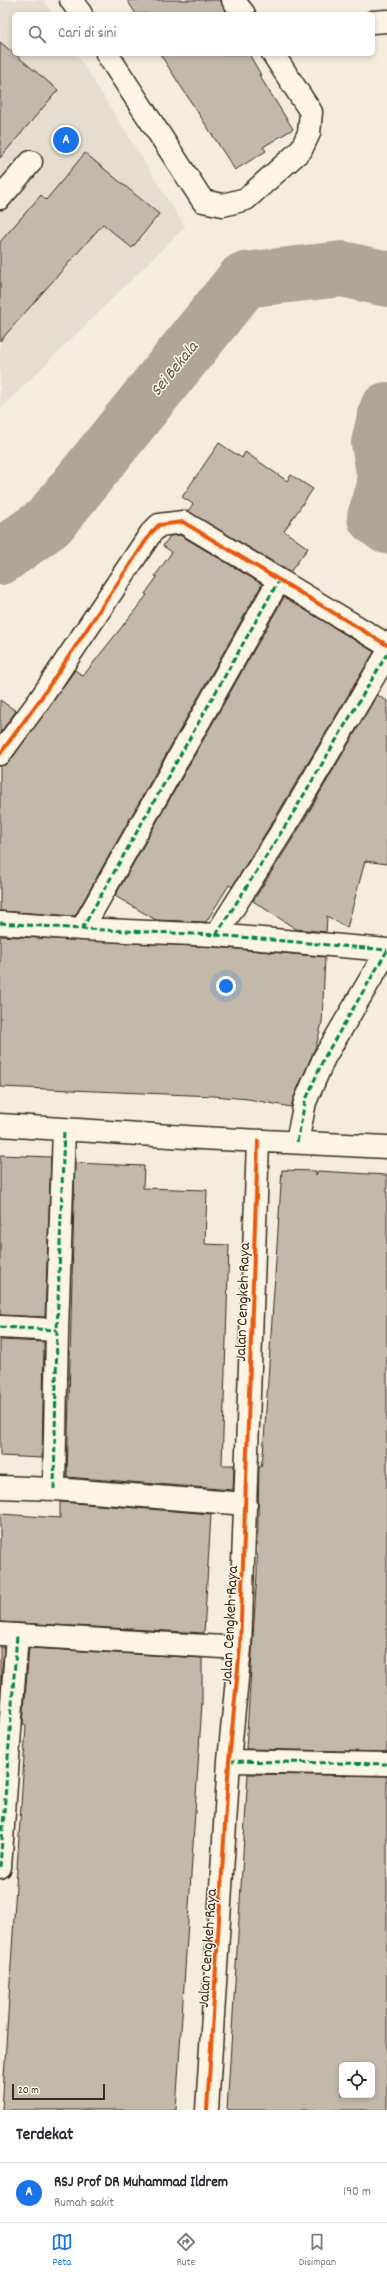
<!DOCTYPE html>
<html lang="id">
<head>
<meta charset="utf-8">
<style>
	body { margin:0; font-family:Dekko,sans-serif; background:#f2f2f3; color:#2b2b33 }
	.controls { position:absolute; right:12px; bottom:12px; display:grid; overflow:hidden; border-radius:6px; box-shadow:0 2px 6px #0003 }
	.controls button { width:36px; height:36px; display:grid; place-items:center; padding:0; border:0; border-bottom:1px solid #e1e1e2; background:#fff; color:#2b2b33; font:20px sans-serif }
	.scale { position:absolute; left:12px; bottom:10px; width:93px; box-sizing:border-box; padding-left:4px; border:2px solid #3b2a1e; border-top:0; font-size:11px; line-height:14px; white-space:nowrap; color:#3b2a1e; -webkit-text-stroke:3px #fcf5e5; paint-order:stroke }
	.you { position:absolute; left:226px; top:986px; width:14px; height:14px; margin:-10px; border:3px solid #fff; border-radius:50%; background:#1a73e8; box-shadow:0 0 0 6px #1a73e833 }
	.badge { display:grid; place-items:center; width:26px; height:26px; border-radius:50%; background:#1a73e8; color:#fff; font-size:13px; font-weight:700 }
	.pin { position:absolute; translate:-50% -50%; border:2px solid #fff; box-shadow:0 1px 4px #0006 }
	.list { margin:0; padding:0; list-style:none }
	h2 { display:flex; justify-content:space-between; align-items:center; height:52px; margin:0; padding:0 16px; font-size:17px }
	h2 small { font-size:13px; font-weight:400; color:#7c7c81 }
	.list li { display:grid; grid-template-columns:26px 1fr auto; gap:12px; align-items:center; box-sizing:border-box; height:60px; padding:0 16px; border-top:1px solid #e1e1e2 }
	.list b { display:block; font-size:15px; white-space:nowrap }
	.list p { margin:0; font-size:13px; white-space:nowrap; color:#7c7c81 }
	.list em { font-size:13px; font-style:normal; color:#7c7c81 }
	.icon { flex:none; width:22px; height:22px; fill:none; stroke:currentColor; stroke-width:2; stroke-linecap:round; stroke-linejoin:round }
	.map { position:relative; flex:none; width:387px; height:2110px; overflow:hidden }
	.search { position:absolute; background:#fff; box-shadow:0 2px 6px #0003; left:12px; right:12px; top:12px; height:44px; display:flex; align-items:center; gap:10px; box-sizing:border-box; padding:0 14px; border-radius:6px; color:#7c7c81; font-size:15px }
	.sheet { height:112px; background:#fff }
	nav { display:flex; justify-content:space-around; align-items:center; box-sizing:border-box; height:56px; border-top:1px solid #e1e1e2; background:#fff; font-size:11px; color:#7c7c81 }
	nav a { display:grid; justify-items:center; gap:2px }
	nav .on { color:#1a73e8 }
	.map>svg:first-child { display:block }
</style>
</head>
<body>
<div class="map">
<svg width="387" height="2110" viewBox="0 0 387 2110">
	<rect width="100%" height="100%" fill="#f4eddd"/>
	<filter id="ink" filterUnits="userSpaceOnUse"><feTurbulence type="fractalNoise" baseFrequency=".025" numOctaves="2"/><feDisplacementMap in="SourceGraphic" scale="8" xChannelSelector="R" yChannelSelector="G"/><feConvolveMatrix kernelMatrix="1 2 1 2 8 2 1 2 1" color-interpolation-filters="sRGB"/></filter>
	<g filter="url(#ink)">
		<!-- built -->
		<path fill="#e5ddce" d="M0 0H44L52 14H14V54H77L185 227 0 409Z"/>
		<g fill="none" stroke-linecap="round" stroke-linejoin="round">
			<!-- river -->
			<path stroke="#b0a596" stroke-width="56" d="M387 410 379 443 386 483 375 517 387 526
				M0 557 49 522 244 280 342 269 387 279"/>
		</g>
		<!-- building -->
		<path fill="#c3b9aa" stroke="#3b2a1e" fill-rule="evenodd" d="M127 0H220L228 14H136Z
			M0 42 58 90 0 158Z
			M160 54H249L261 75H259L293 129 263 147 266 151 235 170Z
			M85 153 159 214 132 248 103 224 0 341V242L41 195 46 200Z
			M219 443 242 458 245 452 287 481 291 475 313 489 284 531 308 548 290 572 188 511 193 504 182 497Z
			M180 535 262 584 75 916 0 911V766L10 761 75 670 83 676 147 595 145 594 157 577 155 576 172 552 163 546 170 536Z
			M284 597 374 652 278 813 232 887 229 885 206 922 156 920 115 896Z
			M377 695 387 701V864L365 861 347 928 327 916 326 932 296 929 253 901 300 827Z
			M0 700 16 711 0 733Z
			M0 936 215 947 325 957 322 1023 316 1046 294 1097 291 1107 248 1099 214 1096 0 1087Z
			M0 1155 51 1157 45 1317 0 1315Z
			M75 1163 144 1166 143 1188 207 1190 205 1244 229 1245 222 1465H234L233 1490 67 1477Z
			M282 1170 316 1171V1175L318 1171 387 1175V1752L246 1749 257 1573 259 1467H261L263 1455Z
			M0 1340 44 1342 42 1458 0 1456Z
			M60 1502 211 1514 204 1633 0 1622V1514L60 1518Z
			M0 1647H4L0 1696Z
			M29 1648 202 1658V1703L176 2110H2L26 1725 23 1724Z
			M248 1774 387 1776V2110H227ZM342 2065H372V2095H342Z"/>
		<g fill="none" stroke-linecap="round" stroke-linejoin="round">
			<!-- minor casing -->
			<g stroke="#3b2a1e" stroke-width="25">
				<path id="minor" d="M71 0 81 14
					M233 0 244 14
					M373 22 387 21
					M107 54 203 201 223 205 246 199 301 150 309 133 311 112 273 54
					M0 198 31 162
					M0 754 39 701 151 533 159 525 183 522 387 645
					M0 923 82 929 216 935 387 950
					M82 929 279 580
					M216 935 289 820 387 654
					M0 1125 201 1138 387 1147
					M297 1142 305 1102 324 1058 387 951
					M0 1327 57 1330
					M0 1487 54 1489 246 1504
					M54 1489 57 1330 64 1130
					M0 1634 240 1648
					M229 1761 387 1764
					M0 1867 17 1635
					M207 2110 229 1761 240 1648 258 1141"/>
			</g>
			<!-- minor -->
			<use href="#minor" stroke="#fcf5e5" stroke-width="22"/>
			<!-- quiet -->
			<path stroke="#00873e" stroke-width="3" stroke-dasharray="6 3" stroke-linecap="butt" d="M0 923 82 929 216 935 387 950
				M82 929 279 580
				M216 935 289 820 387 654
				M297 1142 305 1102 324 1058 387 951
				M0 1327 57 1330
				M54 1489 57 1330 64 1130
				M229 1761 387 1764
				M0 1867 17 1635"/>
			<!-- cycleway casing -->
			<g stroke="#fcf5e5" stroke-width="6">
				<path id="cycleway" d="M0 754 39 701 151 533 159 525 183 522 387 645
					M207 2110 229 1761 240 1648 258 1141"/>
			</g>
			<!-- cycleway -->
			<use href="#cycleway" stroke="#e8590c" stroke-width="4"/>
		</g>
	</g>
	<g text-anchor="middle" stroke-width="3" stroke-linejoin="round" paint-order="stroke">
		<!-- street labels -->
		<g font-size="16" fill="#3b2a1e" stroke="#fcf5e5">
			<text transform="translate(241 1302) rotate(-88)" y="6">Jalan Cengkeh Raya</text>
			<text transform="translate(228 1625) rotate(-87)" y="6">Jalan Cengkeh Raya</text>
			<text transform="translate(206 1948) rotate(-86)" y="6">Jalan Cengkeh Raya</text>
		</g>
		<!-- water labels -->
		<g font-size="17" font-style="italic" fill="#645548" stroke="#fcf5e5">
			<text transform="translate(173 368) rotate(-51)" y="6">Sei Bekala</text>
		</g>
	</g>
</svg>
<div class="controls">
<button><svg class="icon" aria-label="locate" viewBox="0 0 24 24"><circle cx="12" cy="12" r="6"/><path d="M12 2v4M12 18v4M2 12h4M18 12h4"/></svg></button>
</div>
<div class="scale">20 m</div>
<div class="you"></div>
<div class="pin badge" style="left:66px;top:140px">A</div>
<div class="search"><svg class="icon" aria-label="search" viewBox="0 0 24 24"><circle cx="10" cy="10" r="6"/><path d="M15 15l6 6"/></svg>Cari di sini</div>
</div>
<section class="sheet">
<h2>Terdekat<small></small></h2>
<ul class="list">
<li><span class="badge">A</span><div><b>RSJ Prof DR Muhammad Ildrem</b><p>Rumah sakit</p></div><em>190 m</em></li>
</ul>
</section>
<nav>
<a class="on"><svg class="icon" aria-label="map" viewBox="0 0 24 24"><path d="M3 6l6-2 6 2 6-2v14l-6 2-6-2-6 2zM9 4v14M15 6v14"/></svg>Peta</a>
<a><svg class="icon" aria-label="directions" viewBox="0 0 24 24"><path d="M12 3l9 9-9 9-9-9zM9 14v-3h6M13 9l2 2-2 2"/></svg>Rute</a>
<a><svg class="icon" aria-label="saved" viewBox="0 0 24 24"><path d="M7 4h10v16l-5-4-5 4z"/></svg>Disimpan</a>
</nav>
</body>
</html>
